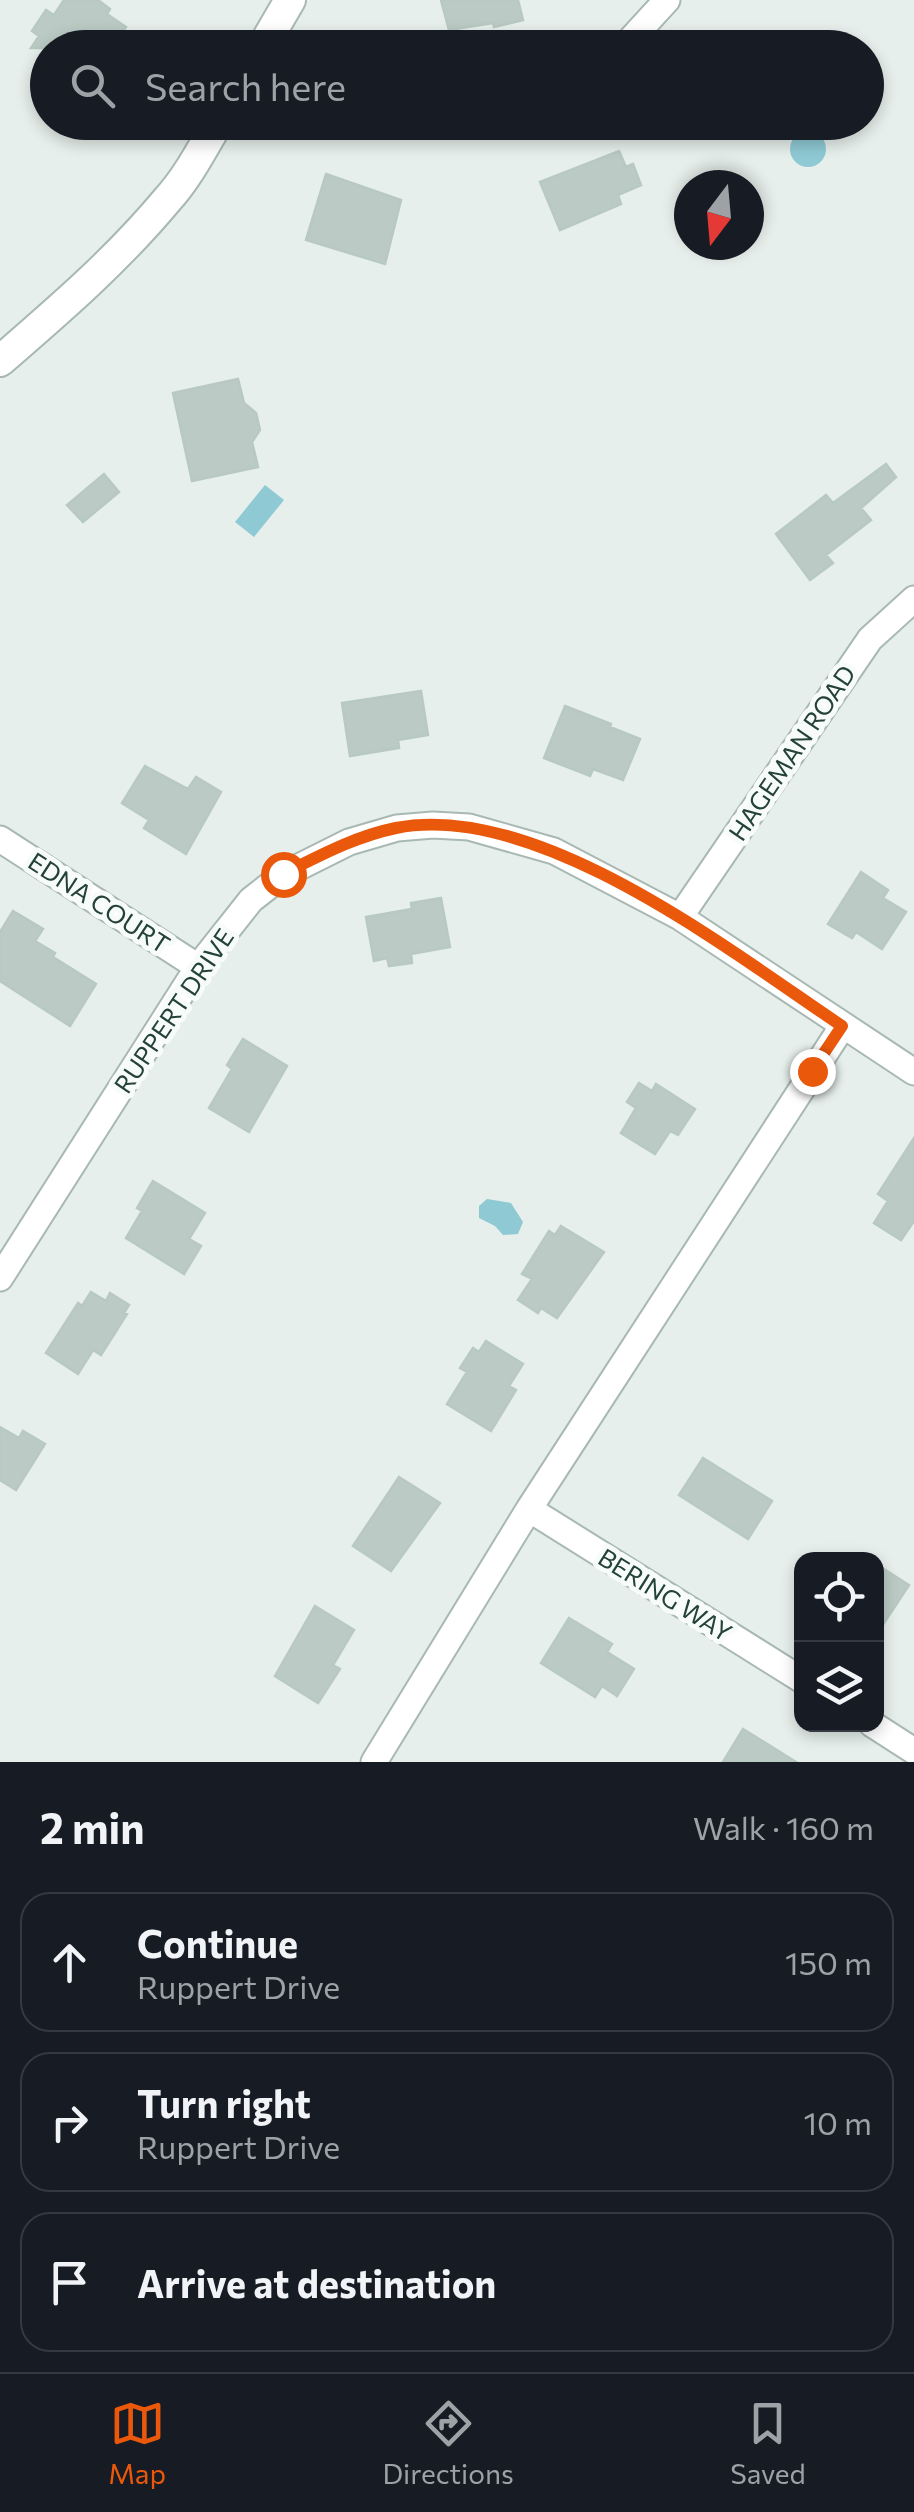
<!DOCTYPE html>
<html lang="en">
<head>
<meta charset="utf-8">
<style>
	body { margin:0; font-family:Commissioner,sans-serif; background:#20242c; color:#f1f3f6 }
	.controls { position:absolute; right:30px; bottom:30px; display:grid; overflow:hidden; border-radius:20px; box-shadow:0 5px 15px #0003 }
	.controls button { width:90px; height:90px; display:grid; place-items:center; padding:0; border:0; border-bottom:2px solid #363941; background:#171b24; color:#f1f3f6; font:50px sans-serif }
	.compass { position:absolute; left:674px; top:170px; width:90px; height:90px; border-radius:50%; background:#171b24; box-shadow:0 5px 15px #0003; rotate:196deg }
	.stop { position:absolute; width:30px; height:30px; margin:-22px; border:8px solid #ea580c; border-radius:50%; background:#fff }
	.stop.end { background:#ea580c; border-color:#fff; box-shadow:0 2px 10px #0008 }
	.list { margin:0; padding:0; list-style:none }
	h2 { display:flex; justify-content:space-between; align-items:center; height:130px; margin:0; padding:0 40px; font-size:42px }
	h2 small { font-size:32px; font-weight:400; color:#9ea1a6 }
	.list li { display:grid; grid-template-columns:65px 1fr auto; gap:30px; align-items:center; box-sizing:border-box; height:140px; margin:0 20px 20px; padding:0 20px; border:2px solid #363941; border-radius:30px }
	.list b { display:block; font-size:38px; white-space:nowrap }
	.list p { margin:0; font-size:32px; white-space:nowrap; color:#9ea1a6 }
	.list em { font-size:32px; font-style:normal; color:#9ea1a6 }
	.icon { flex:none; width:55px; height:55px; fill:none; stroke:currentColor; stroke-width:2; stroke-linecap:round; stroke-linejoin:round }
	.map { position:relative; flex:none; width:914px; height:1762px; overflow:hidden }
	.search { position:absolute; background:#171b24; box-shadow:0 5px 15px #0003; left:30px; right:30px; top:30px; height:110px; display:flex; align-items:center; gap:25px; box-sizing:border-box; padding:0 35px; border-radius:55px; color:#9ea1a6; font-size:38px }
	.sheet { height:610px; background:#171b24 }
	nav { display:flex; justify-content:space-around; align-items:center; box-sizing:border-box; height:140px; border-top:2px solid #363941; background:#171b24; font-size:28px; color:#9ea1a6 }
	nav a { display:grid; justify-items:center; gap:5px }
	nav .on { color:#ea580c }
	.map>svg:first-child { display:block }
</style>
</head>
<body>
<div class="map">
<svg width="914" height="1762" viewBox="0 0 914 1762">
	<rect width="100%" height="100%" fill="#e6efeb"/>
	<!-- water -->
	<path fill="#8ec9d4" d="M790 149a18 18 0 1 1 36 0a18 18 0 1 1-36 0Z
		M265 485 284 500 254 537 235 522Z
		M487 1199 511 1203 523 1222 518 1234 503 1235 495 1226 479 1218V1206Z"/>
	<!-- building -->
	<path fill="#bbcac4" stroke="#b8c9c2" stroke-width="2.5" d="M64 0H98L110 9 107 14 126 27 112 48H31L39 36 32 31 46 10 54 15Z
		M441 0H518L523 20 494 27 493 23 449 30Z
		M619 151 626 167 633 164 641 185 618 195 621 204 560 230 540 182Z
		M326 174 401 200 385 264 306 240Z
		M238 379 244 403 256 413 260 430 252 442 258 467 192 481 173 393Z
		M886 464 896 477 861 508 871 520 826 555 833 563 810 580 776 534 826 495 833 503Z
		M104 474 119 492 83 522 67 505Z
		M421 691 428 735 398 740 399 748 350 756 342 703Z
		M565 706 611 724 610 727 640 739 623 780 593 769 590 776 544 758Z
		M145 766 188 789 196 777 221 792 186 854 144 828 149 820 122 803Z
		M861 872 888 890 883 898 906 912 882 949 856 932 852 938 828 924Z
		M441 898 450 947 411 954 412 963 389 966 387 958 374 961 366 917 412 909 411 903Z
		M13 911 43 929 35 941 55 953 53 957 96 984 70 1026 0 981V932Z
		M243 1039 287 1066 249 1132 209 1108 232 1069 227 1065Z
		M639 1083 652 1091 656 1084 695 1109 678 1135 670 1131 655 1154 621 1133 636 1108 627 1102Z
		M914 1138V1221L901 1240 874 1223 888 1201 878 1194Z
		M153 1181 205 1213 189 1239 201 1246 184 1274 126 1238 142 1211 137 1208Z
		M561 1226 604 1252 557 1318 541 1308 538 1313 518 1300 532 1279 522 1274 549 1231 555 1235Z
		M91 1292 106 1301 110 1293 129 1305 124 1313 127 1314 101 1355 93 1350 78 1374 46 1353 78 1303 82 1306Z
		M486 1341 523 1364 509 1386 516 1390 491 1431 447 1404 467 1372 460 1368 473 1348 479 1352Z
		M0 1427 19 1438 23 1431 45 1444 16 1490 0 1480Z
		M703 1458 772 1501 748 1539 679 1495Z
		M399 1477 440 1503 391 1571 353 1546Z
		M876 1564 909 1585 876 1635Z
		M315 1606 354 1630 333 1665 340 1669 318 1703 275 1676Z
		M569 1618 612 1644 607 1652 634 1669 617 1696 602 1686 595 1697 541 1663Z
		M743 1729 796 1762H723Z"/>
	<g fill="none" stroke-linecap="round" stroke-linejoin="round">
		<!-- minor casing -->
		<g stroke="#a8b8b2" stroke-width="29">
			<path id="minor" d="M623 48 667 0
				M0 839 198 967
				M680 917 870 639 914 599
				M0 1278 198 967 251 900 283 875 349 842 397 828 433 825 469 827 554 851 680 917 914 1072
				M529 1509 802 1680
				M872 1724 914 1751
				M374 1762 529 1509 842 1027"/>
		</g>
		<!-- tertiary casing -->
		<g stroke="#a8b8b2" stroke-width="34">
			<path id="tertiary" d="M262 48 290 0
				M0 361C59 310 117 260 167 200 188 177 202 149 218 122"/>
		</g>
		<!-- minor -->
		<use href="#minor" stroke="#fff" stroke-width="25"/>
		<!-- tertiary -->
		<use href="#tertiary" stroke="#fff" stroke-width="30"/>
	</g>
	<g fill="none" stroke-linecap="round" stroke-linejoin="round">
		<!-- route -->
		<path stroke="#ea580c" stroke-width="12" d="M283 874C319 856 356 836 396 828 537 800 730 951 842 1026L812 1071"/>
	</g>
	<g text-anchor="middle" stroke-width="10" stroke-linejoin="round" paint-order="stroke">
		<!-- street labels -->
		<g font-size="25" fill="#24423a" stroke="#f7fbf9">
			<text transform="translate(792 753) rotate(-56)" y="9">HAGEMAN ROAD</text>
			<text transform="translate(99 903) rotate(33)" y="9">EDNA COURT</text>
			<text transform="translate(174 1011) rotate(-56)" y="9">RUPPERT DRIVE</text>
			<text transform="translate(665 1595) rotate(32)" y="9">BERING WAY</text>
		</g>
	</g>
</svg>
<div class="controls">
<button><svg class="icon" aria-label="locate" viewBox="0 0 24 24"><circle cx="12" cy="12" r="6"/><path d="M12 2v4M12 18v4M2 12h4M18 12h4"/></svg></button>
<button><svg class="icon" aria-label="layers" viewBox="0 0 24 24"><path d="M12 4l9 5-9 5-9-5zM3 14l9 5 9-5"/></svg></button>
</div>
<svg class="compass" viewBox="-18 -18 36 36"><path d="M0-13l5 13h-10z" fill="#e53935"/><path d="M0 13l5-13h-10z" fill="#9ea1a6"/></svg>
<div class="stop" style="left:283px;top:874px"></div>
<div class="stop end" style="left:812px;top:1071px"></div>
<div class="search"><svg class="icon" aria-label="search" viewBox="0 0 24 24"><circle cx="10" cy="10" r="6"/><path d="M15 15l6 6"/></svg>Search here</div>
</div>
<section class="sheet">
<h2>2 min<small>Walk · 160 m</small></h2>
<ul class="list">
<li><svg class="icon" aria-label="ahead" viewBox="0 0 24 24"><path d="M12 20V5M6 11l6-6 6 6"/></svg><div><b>Continue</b><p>Ruppert Drive</p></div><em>150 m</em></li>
<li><svg class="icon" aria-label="right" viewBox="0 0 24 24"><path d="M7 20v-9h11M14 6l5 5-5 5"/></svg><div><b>Turn right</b><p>Ruppert Drive</p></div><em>10 m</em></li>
<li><svg class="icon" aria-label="arrive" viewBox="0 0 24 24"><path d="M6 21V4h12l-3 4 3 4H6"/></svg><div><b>Arrive at destination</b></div></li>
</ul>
</section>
<nav>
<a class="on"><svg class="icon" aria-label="map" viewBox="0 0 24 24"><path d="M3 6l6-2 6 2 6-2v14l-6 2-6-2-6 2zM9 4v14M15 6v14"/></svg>Map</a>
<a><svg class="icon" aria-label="directions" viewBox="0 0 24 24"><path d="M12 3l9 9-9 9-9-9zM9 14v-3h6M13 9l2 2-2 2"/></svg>Directions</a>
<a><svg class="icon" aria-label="saved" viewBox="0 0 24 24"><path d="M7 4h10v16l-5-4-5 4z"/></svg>Saved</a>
</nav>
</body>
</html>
